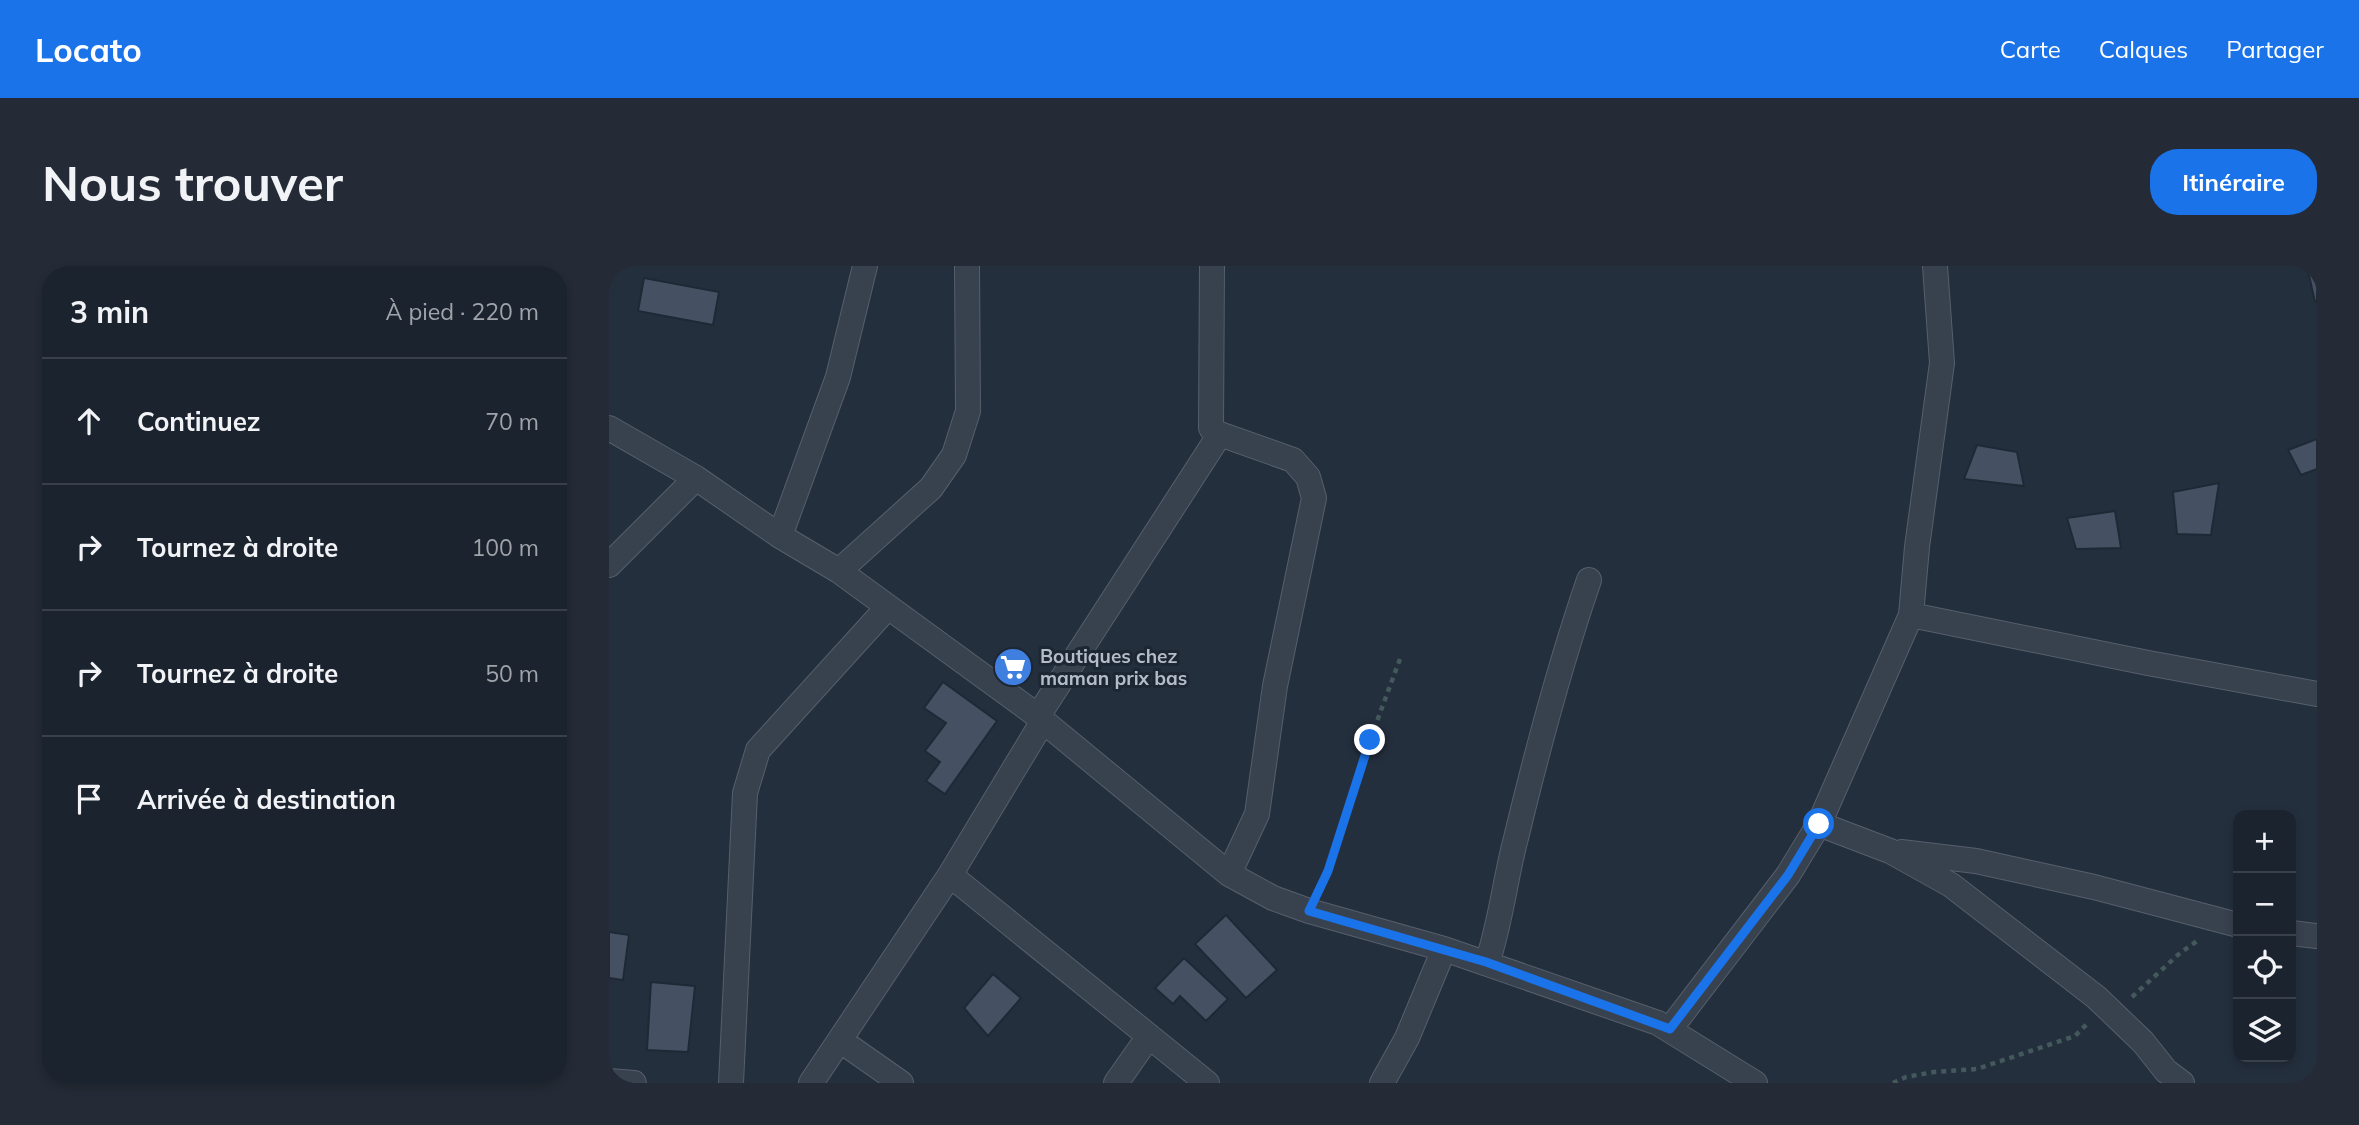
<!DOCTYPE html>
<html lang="fr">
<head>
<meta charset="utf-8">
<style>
	body { margin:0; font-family:Mulish,sans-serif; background:#242b36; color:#f1f3f6 }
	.controls { position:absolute; right:21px; bottom:21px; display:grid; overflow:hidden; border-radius:14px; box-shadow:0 4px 10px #0003 }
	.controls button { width:63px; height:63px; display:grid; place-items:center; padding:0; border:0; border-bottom:2px solid #39404a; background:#1b232e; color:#f1f3f6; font:35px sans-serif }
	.stop { position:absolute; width:21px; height:21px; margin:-16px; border:5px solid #1a73e8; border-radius:50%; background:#fff }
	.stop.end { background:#1a73e8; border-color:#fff; box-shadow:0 2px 7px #0008 }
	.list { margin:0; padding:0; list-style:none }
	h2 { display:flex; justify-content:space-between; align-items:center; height:91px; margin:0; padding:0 28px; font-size:30px }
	h2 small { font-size:23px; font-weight:400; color:#a0a4aa }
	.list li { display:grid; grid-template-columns:46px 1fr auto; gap:21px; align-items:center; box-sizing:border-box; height:126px; padding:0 28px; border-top:2px solid #39404a }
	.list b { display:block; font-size:26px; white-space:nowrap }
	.list em { font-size:23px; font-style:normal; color:#a0a4aa }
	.icon { flex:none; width:38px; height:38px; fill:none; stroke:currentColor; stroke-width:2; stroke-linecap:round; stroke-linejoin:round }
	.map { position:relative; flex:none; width:1708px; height:817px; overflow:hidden; border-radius:28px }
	header { display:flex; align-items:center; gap:42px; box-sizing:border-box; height:98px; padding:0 35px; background:#1a73e8; color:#fff }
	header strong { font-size:33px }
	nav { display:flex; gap:38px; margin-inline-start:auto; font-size:24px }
	.intro { display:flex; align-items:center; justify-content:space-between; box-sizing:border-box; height:168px; padding:0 42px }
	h1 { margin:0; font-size:49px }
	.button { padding:18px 32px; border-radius:28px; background:#1a73e8; color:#fff; font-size:24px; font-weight:700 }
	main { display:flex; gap:42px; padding:0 42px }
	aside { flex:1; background:#1b232e; border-radius:28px; box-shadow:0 4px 10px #0003 }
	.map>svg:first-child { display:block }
</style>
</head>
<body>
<header>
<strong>Locato</strong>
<nav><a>Carte</a><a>Calques</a><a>Partager</a></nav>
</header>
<div class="intro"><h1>Nous trouver</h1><a class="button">Itinéraire</a></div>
<main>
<aside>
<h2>3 min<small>À pied · 220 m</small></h2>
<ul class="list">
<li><svg class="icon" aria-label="ahead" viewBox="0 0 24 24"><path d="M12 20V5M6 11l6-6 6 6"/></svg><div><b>Continuez</b></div><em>70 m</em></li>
<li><svg class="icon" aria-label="right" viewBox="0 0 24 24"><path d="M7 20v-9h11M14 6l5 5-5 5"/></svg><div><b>Tournez à droite</b></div><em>100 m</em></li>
<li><svg class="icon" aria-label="right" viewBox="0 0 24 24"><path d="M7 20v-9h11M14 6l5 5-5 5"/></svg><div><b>Tournez à droite</b></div><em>50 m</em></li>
<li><svg class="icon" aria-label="arrive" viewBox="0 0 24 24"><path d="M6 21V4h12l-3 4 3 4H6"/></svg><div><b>Arrivée à destination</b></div></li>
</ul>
</aside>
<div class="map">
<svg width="1708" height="817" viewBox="0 0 1708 817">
	<rect width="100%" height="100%" fill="#242f3e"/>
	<!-- building -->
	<path fill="#455162" stroke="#1f2835" stroke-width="2" d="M1698 0H1708V35L1706 36Z
		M35 12 110 26 104 59 29 45Z
		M1708 173V203L1692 209 1679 184Z
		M1368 179 1408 186 1415 220 1355 213Z
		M1610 217 1602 269 1568 268 1564 226Z
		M1506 245 1512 282 1467 283 1458 252Z
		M334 416 388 455 336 528 317 515 331 496 316 485 337 457 315 442Z
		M617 649 668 704 637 732 586 678Z
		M0 666 20 669 14 714 0 712Z
		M575 692 619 733 597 755 571 730 564 738 546 722Z
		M384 708 412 732 379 770 355 742Z
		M42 716 86 720 79 786 38 784Z"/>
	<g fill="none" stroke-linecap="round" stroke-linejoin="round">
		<!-- street casing -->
		<g stroke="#565f6c" stroke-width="26">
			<path id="street" d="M603 0 602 162 605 166 684 194 699 211 705 232 666 420 648 548 620 608
				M0 162 87 212 171 270 230 305 422 445 620 608 664 632 700 645 835 683 1049 757 1146 817
				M171 270 229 111 256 0
				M0 299 87 212
				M230 305 322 222 345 189 359 145 358 0
				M1302 349 1539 397 1708 428
				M429 450 611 168
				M1210 558 1281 585 1342 619 1487 731 1534 776 1557 805 1573 817
				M1292 586 1367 595 1485 621 1629 659
				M341 609 598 817
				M1682 667 1708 670
				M878 697C892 656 896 613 907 572 928 485 951 398 980 314
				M1061 763 1179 609 1210 558 1302 349 1308 281 1333 97 1326 0
				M232 775 292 817
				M0 815 25 817
				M122 817 136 527 149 484 278 342
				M202 817 341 609 434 455
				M507 817 540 770
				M773 817 798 772 835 683"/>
		</g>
		<!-- path -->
		<path stroke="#44595c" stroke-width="4.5" stroke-dasharray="5 5" stroke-linecap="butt" d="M710 624 719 605 761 474 791 393
			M1523 731 1571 687 1591 673
			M1284 817 1297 811 1325 806 1368 803 1466 770 1480 756"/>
		<!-- street -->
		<use href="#street" stroke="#38414e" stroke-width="24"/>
	</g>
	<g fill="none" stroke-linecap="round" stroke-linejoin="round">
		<!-- route -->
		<path stroke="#1a73e8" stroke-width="9" d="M761 474 719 605 700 645 877 696 1061 763 1179 609 1210 558"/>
	</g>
	<!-- icons -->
	<defs>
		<g id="supermarket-disc" transform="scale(2.0125)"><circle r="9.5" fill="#3f7fe0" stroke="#1d2633"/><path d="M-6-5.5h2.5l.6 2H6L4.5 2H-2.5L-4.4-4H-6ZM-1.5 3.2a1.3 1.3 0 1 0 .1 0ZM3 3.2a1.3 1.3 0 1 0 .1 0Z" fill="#fff"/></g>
	</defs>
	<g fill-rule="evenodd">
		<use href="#supermarket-disc" x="404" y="401"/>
	</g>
	<g text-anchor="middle" stroke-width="6" stroke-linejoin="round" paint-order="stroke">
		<!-- poi labels -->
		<g font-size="19" font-weight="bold" fill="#b4bcc9" stroke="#1d2633" text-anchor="start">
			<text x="431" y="397">Boutiques chez<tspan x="431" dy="22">maman prix bas</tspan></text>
		</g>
	</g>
</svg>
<div class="controls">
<button>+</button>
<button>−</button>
<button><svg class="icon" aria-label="locate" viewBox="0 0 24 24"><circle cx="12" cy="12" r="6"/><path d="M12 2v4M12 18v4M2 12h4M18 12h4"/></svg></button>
<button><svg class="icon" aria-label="layers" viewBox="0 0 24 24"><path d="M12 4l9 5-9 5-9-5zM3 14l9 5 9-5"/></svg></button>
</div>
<div class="stop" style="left:1210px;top:558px"></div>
<div class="stop end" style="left:761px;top:474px"></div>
</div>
</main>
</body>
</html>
